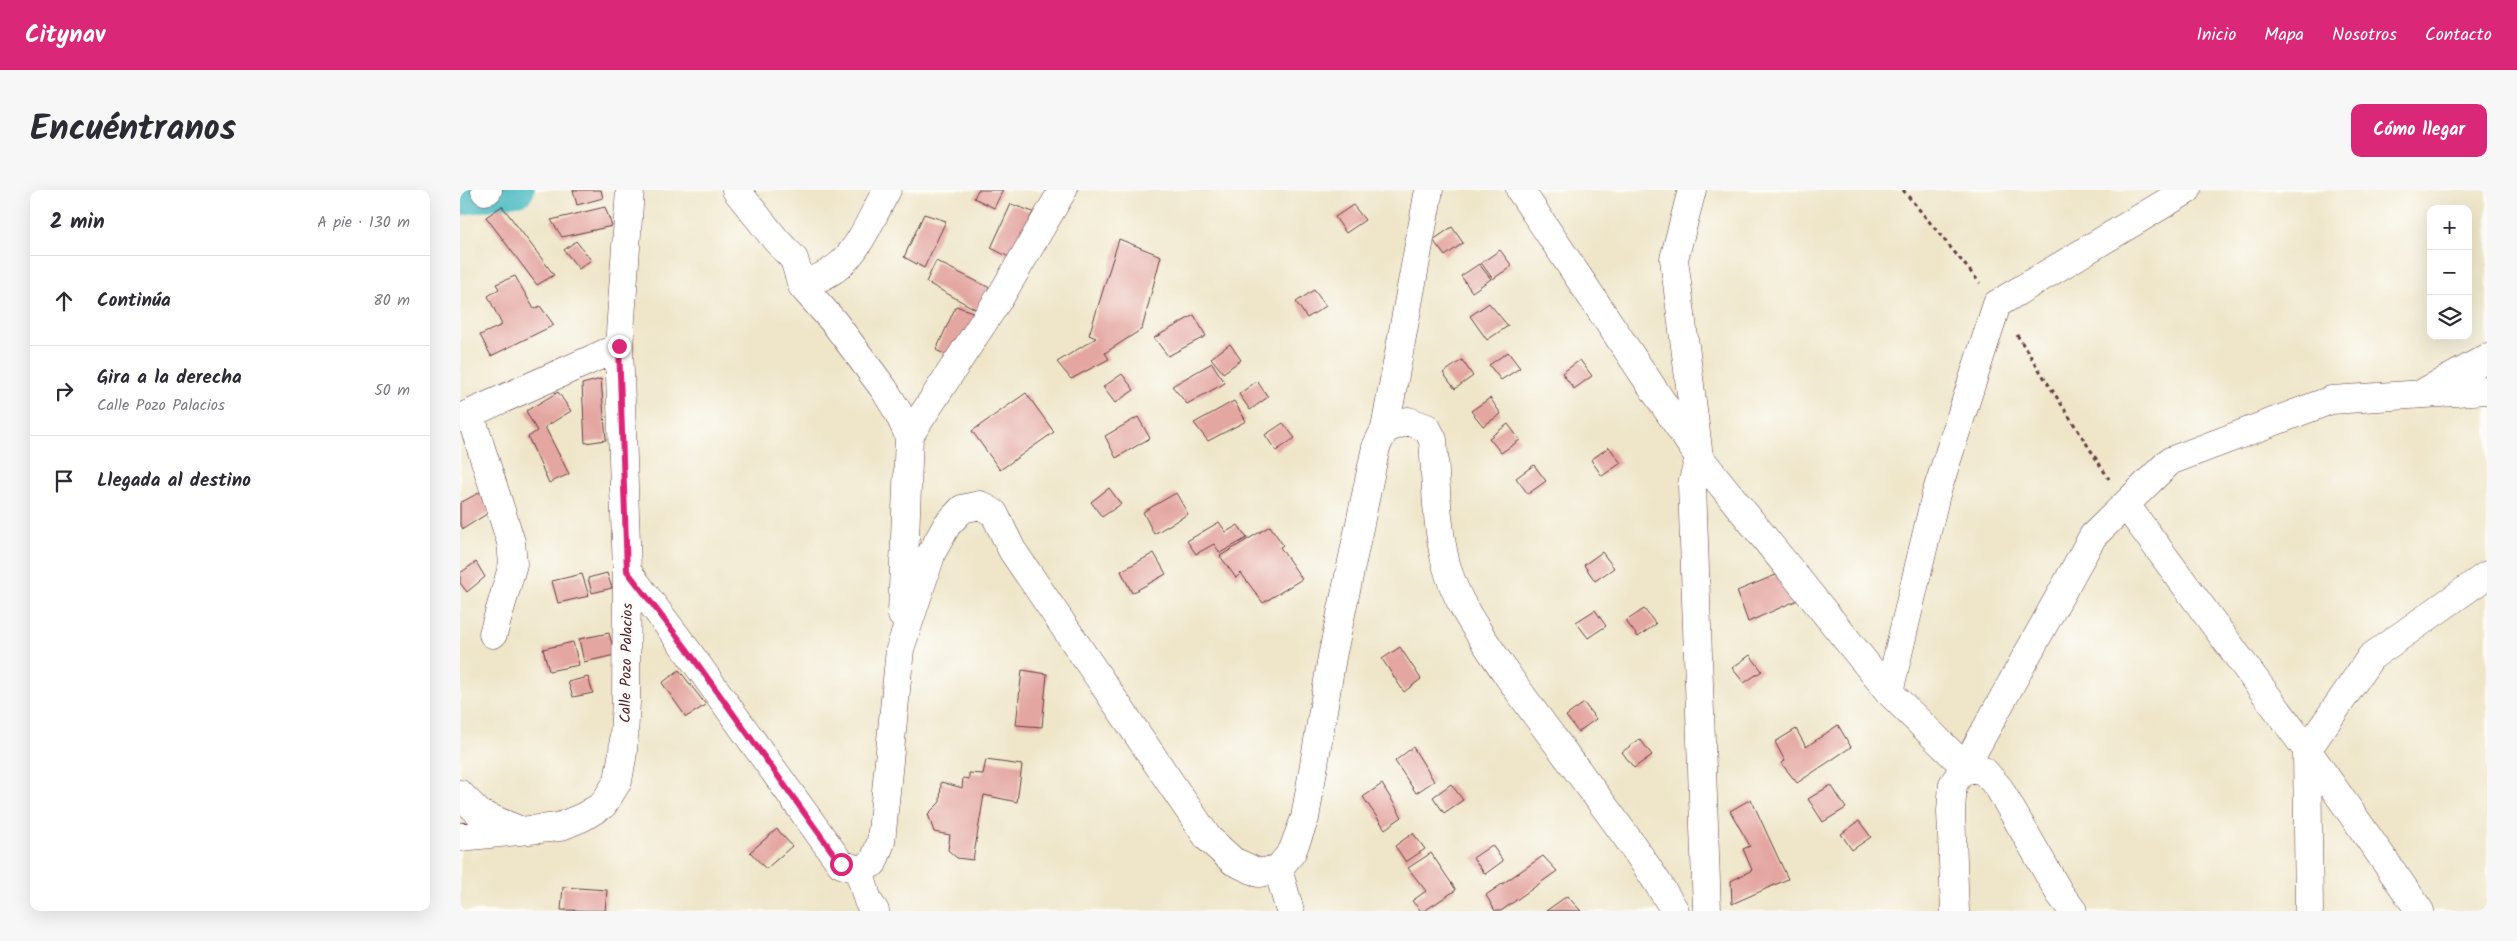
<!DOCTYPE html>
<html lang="es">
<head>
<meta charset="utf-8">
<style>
	body { margin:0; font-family:Kalam,sans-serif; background:#f7f7f7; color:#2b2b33 }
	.controls { position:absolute; right:15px; top:15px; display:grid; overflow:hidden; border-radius:10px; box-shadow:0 5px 20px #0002 }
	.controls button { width:45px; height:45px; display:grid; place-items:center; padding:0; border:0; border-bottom:1px solid #e1e1e2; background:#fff; color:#2b2b33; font:25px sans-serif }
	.stop { position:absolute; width:15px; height:15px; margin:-11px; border:4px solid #db2777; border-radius:50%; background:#fff }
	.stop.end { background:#db2777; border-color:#fff; box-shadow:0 1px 5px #0008 }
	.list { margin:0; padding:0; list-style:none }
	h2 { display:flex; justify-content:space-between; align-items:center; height:65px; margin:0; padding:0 20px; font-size:21px }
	h2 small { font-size:16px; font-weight:400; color:#7c7c81 }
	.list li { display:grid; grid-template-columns:32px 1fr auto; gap:15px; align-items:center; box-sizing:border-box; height:90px; padding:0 20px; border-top:1px solid #e1e1e2 }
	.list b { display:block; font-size:19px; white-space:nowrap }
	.list p { margin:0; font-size:16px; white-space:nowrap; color:#7c7c81 }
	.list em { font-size:16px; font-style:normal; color:#7c7c81 }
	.icon { flex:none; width:28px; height:28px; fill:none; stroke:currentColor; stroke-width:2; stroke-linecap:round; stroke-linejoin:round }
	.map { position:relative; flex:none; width:2027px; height:721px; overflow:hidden; border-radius:10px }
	header { display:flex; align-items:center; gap:30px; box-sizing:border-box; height:70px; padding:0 25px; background:#db2777; color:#fff }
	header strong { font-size:24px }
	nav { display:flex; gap:28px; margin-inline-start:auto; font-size:18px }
	.intro { display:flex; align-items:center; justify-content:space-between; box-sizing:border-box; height:120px; padding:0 30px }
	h1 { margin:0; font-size:35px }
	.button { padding:12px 22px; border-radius:10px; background:#db2777; color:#fff; font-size:18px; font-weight:700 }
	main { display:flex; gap:30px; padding:0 30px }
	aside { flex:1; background:#fff; border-radius:10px; box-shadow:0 5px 20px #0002 }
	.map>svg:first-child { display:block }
</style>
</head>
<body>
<header>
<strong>Citynav</strong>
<nav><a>Inicio</a><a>Mapa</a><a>Nosotros</a><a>Contacto</a></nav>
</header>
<div class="intro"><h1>Encuéntranos</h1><a class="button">Cómo llegar</a></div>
<main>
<aside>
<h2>2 min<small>A pie · 130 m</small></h2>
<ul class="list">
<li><svg class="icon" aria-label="ahead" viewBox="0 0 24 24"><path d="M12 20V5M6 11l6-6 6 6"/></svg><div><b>Continúa</b></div><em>80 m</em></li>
<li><svg class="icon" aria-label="right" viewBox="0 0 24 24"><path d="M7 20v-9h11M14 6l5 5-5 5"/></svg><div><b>Gira a la derecha</b><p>Calle Pozo Palacios</p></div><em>50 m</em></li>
<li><svg class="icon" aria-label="arrive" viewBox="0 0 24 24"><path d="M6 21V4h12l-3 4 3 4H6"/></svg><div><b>Llegada al destino</b></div></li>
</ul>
</aside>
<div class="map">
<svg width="2027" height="721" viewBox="0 0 2027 721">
	<rect width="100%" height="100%" fill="#fdfcf7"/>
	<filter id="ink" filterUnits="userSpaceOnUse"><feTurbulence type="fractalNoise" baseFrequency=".02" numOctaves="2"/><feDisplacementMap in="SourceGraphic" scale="10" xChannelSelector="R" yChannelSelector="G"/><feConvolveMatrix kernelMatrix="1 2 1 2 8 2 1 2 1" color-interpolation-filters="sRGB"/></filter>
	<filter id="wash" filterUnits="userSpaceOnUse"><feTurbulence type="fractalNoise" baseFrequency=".0096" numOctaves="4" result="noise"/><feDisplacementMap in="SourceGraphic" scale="20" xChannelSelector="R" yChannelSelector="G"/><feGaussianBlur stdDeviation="1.12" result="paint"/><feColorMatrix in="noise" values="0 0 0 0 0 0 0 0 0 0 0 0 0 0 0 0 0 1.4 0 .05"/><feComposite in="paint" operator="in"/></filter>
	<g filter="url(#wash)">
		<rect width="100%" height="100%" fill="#efe6ca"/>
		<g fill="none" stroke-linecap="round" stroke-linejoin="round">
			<!-- canal -->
			<path stroke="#4cbbc2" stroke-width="31" d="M0 10 59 0"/>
		</g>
		<g id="blocks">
			<!-- building -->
			<path fill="#e4a6a1" d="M113 0H141L143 8 117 15Z
				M518 0H543L534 18 514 8Z
				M551 14 573 22 551 68 531 58Z
				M893 15 905 30 886 43 875 27Z
				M42 16 94 85 77 95 26 27Z
				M145 17 152 36 102 47 91 30Z
				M464 24 486 31 464 78 444 67Z
				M992 37 1003 53 985 66 973 50Z
				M659 49 701 66 682 139 645 163 649 169 611 189 597 172 636 148 629 145Z
				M116 51 131 70 119 79 104 60Z
				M1040 60 1052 76 1033 89 1021 73Z
				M476 71 530 98 517 120 466 92Z
				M1019 74 1031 89 1012 102 1001 86Z
				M55 86 74 119 80 116 94 135 31 166 20 145 42 135 28 106 39 99 36 94Z
				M854 100 866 116 847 128 836 112Z
				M1029 113 1048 136 1027 150 1010 126Z
				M496 116 518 124 496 170 476 160Z
				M734 125 746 146 708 166 694 148Z
				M770 154 781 170 763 183 751 168Z
				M1048 162 1060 178 1041 190 1029 175Z
				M1002 170 1013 186 995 199 983 183Z
				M1120 170 1132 186 1114 199 1102 183Z
				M752 173 765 193 727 214 712 196Z
				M662 184 674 200 655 213 643 197Z
				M141 189 146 250 125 253 122 194Z
				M797 191 808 207 790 220 779 204Z
				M98 202 111 221 85 237 109 284 89 293 68 247 77 241 66 221Z
				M566 203 594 242 540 280 512 241Z
				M1030 208 1041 224 1023 236 1011 221Z
				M774 211 786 231 748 251 734 233Z
				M678 227 690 248 656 268 645 246Z
				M823 233 835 248 816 261 805 245Z
				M1048 234 1060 250 1041 263 1029 248Z
				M1149 257 1161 273 1142 286 1131 270Z
				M1074 275 1086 291 1068 304 1056 288Z
				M649 298 661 314 642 327 631 312Z
				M24 300 36 318 3 339 0 334V313Z
				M716 303 728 324 694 344 683 322Z
				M759 332 766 342 778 335 787 348 760 363 754 354 736 364 727 351Z
				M810 336 823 355 820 357 842 389 803 413 781 383 776 388 760 366Z
				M1142 362 1154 378 1135 391 1124 375Z
				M694 363 706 384 672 403 661 381Z
				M16 372 25 387 7 402 0 393V383Z
				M1323 382 1340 409 1288 432 1277 401Z
				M147 383 152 398 132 403 128 388Z
				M122 384 129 406 98 413 92 391Z
				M1184 419 1196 434 1178 447 1166 431Z
				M1135 420 1146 436 1128 448 1116 432Z
				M149 443 155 465 124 472 119 449Z
				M113 452 119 475 89 481 83 459Z
				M940 457 961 489 944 502 922 469Z
				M1290 465 1302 481 1284 493 1272 478Z
				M219 480 246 515 226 527 202 493Z
				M562 480 587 484 582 537 556 535Z
				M128 487 133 503 113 507 108 492Z
				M1124 513 1136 529 1118 542 1106 526Z
				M1378 535 1391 557 1337 593 1321 573 1325 571 1315 552 1336 539 1346 557Z
				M1180 549 1192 565 1174 578 1162 562Z
				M953 557 974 591 956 603 935 571Z
				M526 570 562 575 557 612 524 605 513 670 497 668 488 660 490 645 474 642 468 624 480 612 481 592 502 598 503 588 509 589V583L523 584Z
				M922 594 942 627 925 639 903 607Z
				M991 594 1003 610 984 623 973 607Z
				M1371 595 1386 618 1363 632 1348 609Z
				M1291 609 1328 689 1272 714 1271 691 1292 680 1283 659 1290 656 1270 621Z
				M1399 631 1411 647 1392 660 1381 644Z
				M317 639 332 656 306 679 290 662Z
				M953 643 965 659 946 672 935 656Z
				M1032 655 1043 671 1025 684 1013 668Z
				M971 663 996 700 964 721H961L952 711 966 701 948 678Z
				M1083 666 1097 681 1041 721H1035L1026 705Z
				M103 697 147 700 145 721 101 720Z
				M1107 706 1121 721H1086Z"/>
		</g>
	</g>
	<g filter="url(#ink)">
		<use href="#blocks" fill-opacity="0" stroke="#633d43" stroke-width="1"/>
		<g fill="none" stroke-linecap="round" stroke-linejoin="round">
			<!-- minor casing -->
			<g stroke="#633d43" stroke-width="29">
				<path id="minor" d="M276 0 316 50 334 69 342 96 374 132 424 199 438 222 449 246
					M1060 0 1239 267 1429 502 1505 577 1633 346 1710 271 1871 210 2027 200
					M1232 0 1214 69 1239 267 1232 295 1247 721
					M25 1 28 0
					M342 96C356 89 371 84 382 73 402 54 413 24 427 0
					M1966 201 2027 168
					M10 224 51 352 53 374 33 444
					M0 228 159 157
					M925 239 969 0
					M1666 315 1847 560 1960 721
					M167 381 226 459 381 674 399 680 413 673 421 652 440 459 472 362 487 335 502 319 520 315 534 323 552 360 748 648 773 671 799 683 818 679 832 662 845 628 872 467 916 257 925 239 948 231 967 238 973 250C976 291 976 335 986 374 996 414 1024 450 1046 483 1102 564 1165 637 1215 721
					M442 425 449 246 542 104 603 0
					M1429 502 1476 304 1537 114 1727 0
					M0 604 20 624 59 640
					M0 647 99 637 123 627 143 615 158 591 163 562 166 512 167 381 159 157 170 0
					M818 679 830 721
					M399 680 408 711 415 721
					M1495 721 1491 621 1493 594 1505 577 1524 581 1539 598 1600 704 1613 721
					M1849 721 1847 560 1911 467 2027 385"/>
			</g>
			<!-- path -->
			<path stroke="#633d43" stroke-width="3" stroke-dasharray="4 4" stroke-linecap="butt" d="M1443 0 1520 93
				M1557 145 1649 289"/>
			<!-- minor -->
			<use href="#minor" stroke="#fff" stroke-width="28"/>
		</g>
	</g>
	<g fill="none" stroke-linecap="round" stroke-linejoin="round" filter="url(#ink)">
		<!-- route -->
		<path stroke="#db2777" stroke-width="6" d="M159 156 167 381 226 458 381 674"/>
	</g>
	<g text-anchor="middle" stroke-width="4.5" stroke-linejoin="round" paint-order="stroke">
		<!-- street labels -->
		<g font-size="15" fill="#4a1f2b" stroke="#fdfcf7">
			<text transform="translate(166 473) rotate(-89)" y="5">Calle Pozo Palacios</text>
		</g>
	</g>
</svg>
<div class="controls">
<button>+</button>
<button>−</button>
<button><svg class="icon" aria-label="layers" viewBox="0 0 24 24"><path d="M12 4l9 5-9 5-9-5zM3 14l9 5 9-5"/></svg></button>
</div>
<div class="stop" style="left:381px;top:674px"></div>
<div class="stop end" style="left:159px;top:156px"></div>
</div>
</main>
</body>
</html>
